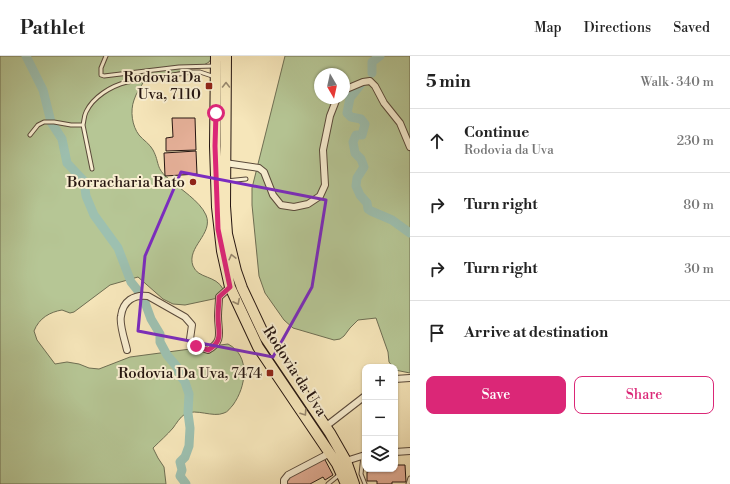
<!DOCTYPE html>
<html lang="en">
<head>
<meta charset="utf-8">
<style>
	body { margin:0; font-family:"Libre Bodoni",serif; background:#f6f6f6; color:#222 }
	.controls { position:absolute; right:12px; bottom:12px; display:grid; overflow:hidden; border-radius:8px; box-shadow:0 1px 3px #0004 }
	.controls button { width:36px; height:36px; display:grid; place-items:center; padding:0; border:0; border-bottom:1px solid #e0e0e0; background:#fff; color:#222; font:20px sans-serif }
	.compass { position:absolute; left:314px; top:12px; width:36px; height:36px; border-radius:50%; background:#fff; box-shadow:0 1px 3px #0004; rotate:171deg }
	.stop { position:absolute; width:12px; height:12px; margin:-9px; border:3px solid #db2777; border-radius:50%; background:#fff }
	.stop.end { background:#db2777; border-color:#fff; box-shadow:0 1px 4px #0008 }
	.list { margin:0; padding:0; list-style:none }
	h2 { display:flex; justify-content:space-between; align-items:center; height:52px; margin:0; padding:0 16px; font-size:17px }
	h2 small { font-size:13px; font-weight:400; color:#767676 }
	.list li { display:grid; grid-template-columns:26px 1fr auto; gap:12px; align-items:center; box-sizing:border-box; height:64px; padding:0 16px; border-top:1px solid #e0e0e0 }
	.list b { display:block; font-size:15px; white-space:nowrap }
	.list p { margin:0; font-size:13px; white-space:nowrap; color:#767676 }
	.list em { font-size:13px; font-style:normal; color:#767676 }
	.actions { display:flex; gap:8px; padding:12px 16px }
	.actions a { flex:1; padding:9px 0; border:1px solid #db2777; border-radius:8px; text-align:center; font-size:14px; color:#db2777 }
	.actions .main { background:#db2777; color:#fff }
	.icon { flex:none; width:22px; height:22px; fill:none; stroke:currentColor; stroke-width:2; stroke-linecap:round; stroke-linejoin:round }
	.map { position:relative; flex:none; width:410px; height:428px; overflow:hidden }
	header { display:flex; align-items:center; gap:24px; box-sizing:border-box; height:56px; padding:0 20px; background:#fff; border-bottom:1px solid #e0e0e0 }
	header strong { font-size:19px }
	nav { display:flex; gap:22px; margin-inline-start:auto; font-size:14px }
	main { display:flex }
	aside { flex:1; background:#fff }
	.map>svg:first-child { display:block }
</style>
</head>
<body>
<header>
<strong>Pathlet</strong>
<nav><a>Map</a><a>Directions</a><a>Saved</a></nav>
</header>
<main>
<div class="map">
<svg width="410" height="428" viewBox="0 0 410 428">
	<rect width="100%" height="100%" fill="#f6e6ba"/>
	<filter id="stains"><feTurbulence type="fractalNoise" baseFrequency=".005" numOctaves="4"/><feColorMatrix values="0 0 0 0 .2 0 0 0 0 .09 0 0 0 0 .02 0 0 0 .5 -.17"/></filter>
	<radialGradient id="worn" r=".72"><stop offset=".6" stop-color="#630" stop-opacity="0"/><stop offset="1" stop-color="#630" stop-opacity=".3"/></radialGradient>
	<!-- green -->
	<path fill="#b6c695" stroke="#6e6e53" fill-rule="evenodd" d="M0 0H213L209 6 202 10 144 25C141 31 136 37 134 44 130 55 132 70 139 79 143 84 150 88 153 94 160 107 155 112 169 123 180 133 200 145 206 159 214 178 186 191 193 210 198 223 216 219 223 233L218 242 185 249 173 248 163 243 138 221 110 229 74 256 70 257 62 254C50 256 39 262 34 275L37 284 55 308 67 306 79 308 89 312 99 313 130 301 228 288C251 300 246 331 233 349 230 352 228 356 224 357 213 362 196 352 185 358 180 361 176 368 173 372 167 379 160 385 153 392L158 402 164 411 166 428H0Z
		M285 0H410V317L395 314V311H393L389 306 388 296 376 262 358 264 350 272 344 280 340 283 334 284 293 272 284 264 265 237 259 220 252 149V132ZM320 18H344V42H320Z"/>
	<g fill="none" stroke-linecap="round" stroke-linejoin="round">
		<!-- river -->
		<path stroke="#9dc0b0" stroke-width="9" d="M26 0 43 34 51 66 62 83 67 107 84 125 86 140 94 159 118 192 131 226 139 236
			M372 17V6L380 0
			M361 28 350 42 347 57 351 61 361 63 365 68 362 79H356L353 86 355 97 361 103 364 111 357 122 356 130 360 139 367 147 368 153 371 155 392 164 410 177
			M143 241 151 263 160 278V286L167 299 177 311 181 321 185 326 189 338 188 357 190 372 189 390 185 401 180 406 182 414 180 420 186 428"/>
	</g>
	<!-- building -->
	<path fill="#e4af97" stroke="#261611" d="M172 62H195L196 94 166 95V82L173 81Z
		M196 95 197 118 165 120 164 97Z
		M324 402 333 419 325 424 323 421 310 428H287L285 424Z
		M395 409H405L406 426H392V428H377V425H367V416L384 413H395Z"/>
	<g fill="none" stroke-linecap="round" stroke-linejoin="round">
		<!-- service casing -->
		<g stroke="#5a4a3b" stroke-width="5">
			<path id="service" d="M106 0 101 12V19L104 20 179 11 214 10
				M83 69 92 113
				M30 79 38 69 44 66H54L71 69H83C84 65 84 60 86 56 93 41 111 30 127 26L192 16H200L215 21
				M226 125 246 123
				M363 400 361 418 365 428
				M328 428 339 419
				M408 428 410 422"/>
		</g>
		<!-- minor casing -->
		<g stroke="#5a4a3b" stroke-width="8">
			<path id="minor" d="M344 34 363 26 370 25 375 30 384 47 400 67 410 91
				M225 107 259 112 264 116 273 139 281 149 294 151 308 148 320 140 325 129 323 94 330 60 337 42
				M127 294C125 285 119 268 121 260 123 245 134 238 148 240L185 261 192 269 190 283 196 290 208 294C224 285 218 276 218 260 218 254 219 247 219 241L230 231
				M395 323 410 322
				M325 371 365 340
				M395 396 410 395
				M346 405 365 399
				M284 428V424L288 419 330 397"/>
		</g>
		<!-- primary casing -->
		<g stroke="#261611" stroke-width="12">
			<path id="primary" d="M216 0 215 90 217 151 222 195 230 231 258 291 337 408 346 428
				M226 0 225 150 227 178 236 215 242 232 265 281 330 377 346 405 354 428"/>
		</g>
		<!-- service -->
		<use href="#service" stroke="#f9efd2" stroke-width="3"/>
		<!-- minor -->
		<use href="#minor" stroke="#f9efd2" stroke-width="6"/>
		<!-- primary -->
		<use href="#primary" stroke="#f6e6ba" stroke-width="10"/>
	</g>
	<!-- one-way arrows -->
	<defs><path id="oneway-chevron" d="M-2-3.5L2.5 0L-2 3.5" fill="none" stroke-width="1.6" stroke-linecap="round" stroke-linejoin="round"/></defs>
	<g stroke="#98886e">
		<use href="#oneway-chevron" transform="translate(226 29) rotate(-90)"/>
		<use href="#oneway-chevron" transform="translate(232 201) rotate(-104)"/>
		<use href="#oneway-chevron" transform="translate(237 246) rotate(64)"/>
		<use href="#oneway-chevron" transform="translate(304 357) rotate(56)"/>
	</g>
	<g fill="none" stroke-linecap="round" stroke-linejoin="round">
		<!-- route -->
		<path stroke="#db2777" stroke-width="5" d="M196 290 208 294C224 285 218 276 218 260 218 254 219 247 219 241L230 231 218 173 215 90 216 57"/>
	</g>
	<!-- marked area -->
	<path fill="none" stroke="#7b2cbf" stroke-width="3" stroke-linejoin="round" d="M181 116 326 144 312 231 273 301 138 275 145 200Z"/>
	<!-- markers -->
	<g fill="#8f2418" stroke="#f9efd2" stroke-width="1.5">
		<rect x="205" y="26" width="8" height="8" rx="2"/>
		<circle cx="193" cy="126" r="4"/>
		<rect x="266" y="313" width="8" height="8" rx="2"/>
	</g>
	<g text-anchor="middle" stroke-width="4" stroke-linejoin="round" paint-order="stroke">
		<!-- poi labels -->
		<g font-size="15" fill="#261611" stroke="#f9efd2" text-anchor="end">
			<text x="201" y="26">Rodovia Da<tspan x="201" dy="17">Uva, 7110</tspan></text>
			<text x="185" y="131">Borracharia Rato</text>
			<text x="262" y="322">Rodovia Da Uva, 7474</text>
		</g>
		<!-- street labels -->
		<g font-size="15" fill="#261611" stroke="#f9efd2">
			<text transform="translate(295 315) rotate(57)" y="5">Rodovia da Uva</text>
		</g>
	</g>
	<rect width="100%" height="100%" filter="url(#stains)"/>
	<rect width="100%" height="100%" fill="url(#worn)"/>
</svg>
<div class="controls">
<button>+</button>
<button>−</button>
<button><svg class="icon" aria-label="layers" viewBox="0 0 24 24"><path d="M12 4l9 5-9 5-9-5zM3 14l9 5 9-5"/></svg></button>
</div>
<svg class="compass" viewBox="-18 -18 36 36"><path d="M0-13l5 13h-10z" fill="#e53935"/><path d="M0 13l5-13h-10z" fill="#767676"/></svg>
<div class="stop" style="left:216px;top:57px"></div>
<div class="stop end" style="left:196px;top:290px"></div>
</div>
<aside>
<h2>5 min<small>Walk · 340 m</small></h2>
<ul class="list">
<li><svg class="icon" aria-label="ahead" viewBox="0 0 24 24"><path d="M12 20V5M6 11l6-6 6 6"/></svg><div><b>Continue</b><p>Rodovia da Uva</p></div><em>230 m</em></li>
<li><svg class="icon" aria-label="right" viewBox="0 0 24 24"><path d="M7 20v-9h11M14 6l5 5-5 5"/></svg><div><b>Turn right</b></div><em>80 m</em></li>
<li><svg class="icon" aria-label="right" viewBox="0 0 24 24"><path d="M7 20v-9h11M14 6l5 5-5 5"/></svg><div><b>Turn right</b></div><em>30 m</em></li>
<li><svg class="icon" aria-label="arrive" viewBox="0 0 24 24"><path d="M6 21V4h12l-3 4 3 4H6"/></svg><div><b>Arrive at destination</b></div></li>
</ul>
<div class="actions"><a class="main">Save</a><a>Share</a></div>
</aside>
</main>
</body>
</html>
